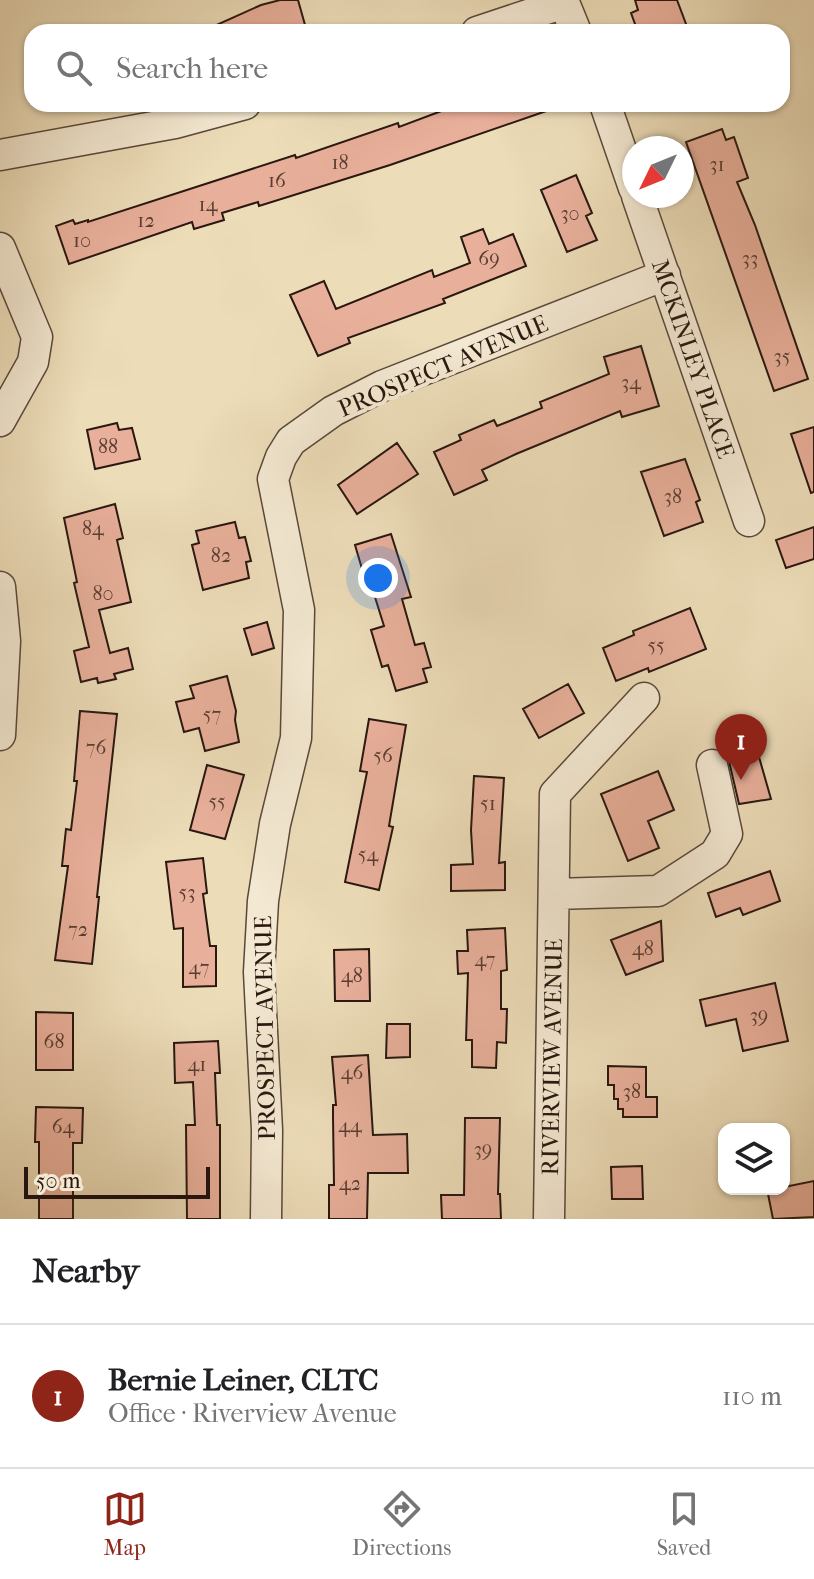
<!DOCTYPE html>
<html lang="en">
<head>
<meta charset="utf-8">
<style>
	body { margin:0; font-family:"IM FELL French Canon",serif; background:#f6f6f6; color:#202124 }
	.controls { position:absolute; right:24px; bottom:24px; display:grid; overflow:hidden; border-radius:16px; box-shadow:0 2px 6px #0004 }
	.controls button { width:72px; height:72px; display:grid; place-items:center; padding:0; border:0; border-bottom:2px solid #e0e0e0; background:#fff; color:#202124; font:40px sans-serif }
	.compass { position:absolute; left:622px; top:136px; width:72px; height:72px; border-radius:50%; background:#fff; box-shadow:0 2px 6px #0004; rotate:227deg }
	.scale { position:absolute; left:24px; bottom:20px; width:186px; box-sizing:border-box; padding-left:8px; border:4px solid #2a1710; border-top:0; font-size:22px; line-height:28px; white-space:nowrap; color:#2a1710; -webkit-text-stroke:6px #f3e8d1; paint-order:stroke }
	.you { position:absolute; left:378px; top:578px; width:28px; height:28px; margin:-20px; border:6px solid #fff; border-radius:50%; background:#1a73e8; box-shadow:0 0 0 12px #1a73e833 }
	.badge { display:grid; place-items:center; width:52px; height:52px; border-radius:50%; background:#8f2418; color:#fff; font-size:26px; font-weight:700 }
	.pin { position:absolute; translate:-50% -66px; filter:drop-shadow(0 2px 4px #0008) }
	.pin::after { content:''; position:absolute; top:42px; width:28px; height:24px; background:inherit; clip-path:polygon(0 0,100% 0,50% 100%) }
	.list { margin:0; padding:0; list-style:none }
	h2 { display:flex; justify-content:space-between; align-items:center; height:104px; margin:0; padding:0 32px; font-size:34px }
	h2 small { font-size:26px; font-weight:400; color:#757577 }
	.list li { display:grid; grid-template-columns:52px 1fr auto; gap:24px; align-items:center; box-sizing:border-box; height:144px; padding:0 32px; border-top:2px solid #e0e0e0 }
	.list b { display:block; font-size:30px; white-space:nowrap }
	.list p { margin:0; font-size:26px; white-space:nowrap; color:#757577 }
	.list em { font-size:26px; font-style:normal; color:#757577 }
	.icon { flex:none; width:44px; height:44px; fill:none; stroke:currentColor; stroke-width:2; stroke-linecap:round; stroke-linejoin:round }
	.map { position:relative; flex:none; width:814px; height:1219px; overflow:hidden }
	.search { position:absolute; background:#fff; box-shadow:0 2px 6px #0004; left:24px; right:24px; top:24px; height:88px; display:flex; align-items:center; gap:20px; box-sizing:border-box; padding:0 28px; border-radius:24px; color:#757577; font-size:30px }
	.sheet { height:248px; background:#fff }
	nav { display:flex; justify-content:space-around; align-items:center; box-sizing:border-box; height:112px; border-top:2px solid #e0e0e0; background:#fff; font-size:22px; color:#757577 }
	nav a { display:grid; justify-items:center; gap:4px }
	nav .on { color:#8f2418 }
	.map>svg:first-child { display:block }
</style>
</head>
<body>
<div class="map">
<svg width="814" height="1219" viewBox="0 0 814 1219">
	<rect width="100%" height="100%" fill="#ecdcb8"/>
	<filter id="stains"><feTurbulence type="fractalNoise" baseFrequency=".0025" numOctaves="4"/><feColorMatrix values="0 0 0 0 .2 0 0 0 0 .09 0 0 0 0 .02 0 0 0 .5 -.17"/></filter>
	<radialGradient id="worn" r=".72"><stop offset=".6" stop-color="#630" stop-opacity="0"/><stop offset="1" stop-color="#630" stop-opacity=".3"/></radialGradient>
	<!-- building -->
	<path fill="#e8af9a" stroke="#2a1710" stroke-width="2" d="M280 0H298L307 32H201L261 5Z
		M635 0H677L689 32H638L631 13 638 10Z
		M460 104H554L555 108 390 165 259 206 258 202 222 213 224 220 194 229 192 222 69 264 56 226 73 220 75 224 88 220V222L295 155 296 158 398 123 399 127Z
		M722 129 726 140 734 137 748 178 737 182 755 225 808 379 774 391 686 142Z
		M576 175 592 213 586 216 597 240 567 252 541 190Z
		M483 229 489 244 513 234 526 266 443 299 445 303 348 338 350 343 318 356 290 295 324 281 336 309 432 270 434 277 470 263 461 237Z
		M641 346 659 406 622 417 620 411 516 454 482 470 487 480 454 495 434 452 461 440 459 435 494 420 497 426 542 408 540 402 609 374 604 357Z
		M117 423 119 430 132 428 140 459 95 469 87 430Z
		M814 427V492L811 493 791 434Z
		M397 443 418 474 357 514 338 485Z
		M685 459 700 500 696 502 703 522 664 536 641 472Z
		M115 504 123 538 117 540 131 602 99 610 110 653 128 648 133 669 114 674 116 679 98 683 97 678 81 682 74 651 89 647 74 583 77 582 64 518Z
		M235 522 239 538 245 537 251 561 246 562 249 578 203 590 192 545 199 543 196 531Z
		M814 527V559L786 568 776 540Z
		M391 534 411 597 402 599 415 645 424 643 431 667 423 669 427 682 396 691 388 665 382 667 371 630 384 626 369 578 365 579 355 545Z
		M690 608 706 649 649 672 648 668 616 681 603 648 634 635 633 631Z
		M267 622 274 648 252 655 244 629Z
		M227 676 236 711 235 720 239 742 205 751 199 728 184 732 176 702 194 698 190 686Z
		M568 684 584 713 539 738 523 709Z
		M80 711 117 714 97 897H99L92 964 55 960 68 866H62L66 829 71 830 77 781H74Z
		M369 719 406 725 389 826 393 827 379 890 345 882 367 772 360 771Z
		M757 750 771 799 739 804 728 757Z
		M207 765 244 775 225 839 190 830Z
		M658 771 674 810 648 821 659 848 628 861 601 794Z
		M474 776 504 778 499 863 505 862V890L451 891V865L473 864 471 830Z
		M203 858 207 893 203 894 210 946H216V986L183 987V928L174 929 166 862Z
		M770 871 780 901 743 915 740 908 716 917 708 893Z
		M661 921 663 961 626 975 611 940Z
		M505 928 507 970 501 971V1009H507L506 1043 497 1042 496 1068 472 1067V1040H466L468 973 458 974 457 951H468L467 930Z
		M369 949 370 1001H335L334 950Z
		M775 983 788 1041 743 1051 736 1019 706 1026 700 1000Z
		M36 1012 73 1013V1070H36Z
		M387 1024H410V1057L386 1058Z
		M218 1041 220 1073H215L217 1125H220V1219H187L186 1125H195L193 1082 175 1083 174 1043Z
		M368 1055 373 1135 407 1134 408 1173H368L367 1219H329V1185H334L333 1117V1105H336L332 1057Z
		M608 1066 646 1067V1097H657V1117H623V1109H618V1099H614V1085H608Z
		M36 1107 83 1108 82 1143H73V1219H39V1142H35Z
		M465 1118H500L498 1194H500L501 1219H442L441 1195H464Z
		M642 1166 643 1199H612L611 1167Z
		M814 1181V1217L773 1219 767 1189H784V1187Z"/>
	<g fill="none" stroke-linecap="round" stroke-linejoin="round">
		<!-- minor casing -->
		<g stroke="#5a483a" stroke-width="33">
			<path id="minor" d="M563 0 576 32
				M477 32 564 3
				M605 104 634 188
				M0 155 175 123 245 104
				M637 196 749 521
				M0 248 37 337 33 362 0 421
				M0 587 5 641 0 735
				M554 894 658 891 715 854 727 834 712 765
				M266 1219 267 1130 259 972 263 901 275 824 296 738 299 610 273 479 281 457 291 441 333 411 382 386 665 275
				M549 1219 555 794 644 698"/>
		</g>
		<!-- minor -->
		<use href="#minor" stroke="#f3e8d1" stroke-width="30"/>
	</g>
	<g text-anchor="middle" stroke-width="8" stroke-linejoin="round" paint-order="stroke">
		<!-- number labels -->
		<g font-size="20" fill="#5a3d32">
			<text x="340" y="169">18</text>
			<text x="717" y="171">31</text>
			<text x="277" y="187">16</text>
			<text x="208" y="211">14</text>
			<text x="570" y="220">30</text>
			<text x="146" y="227">12</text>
			<text x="82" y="247">10</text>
			<text x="489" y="265">69</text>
			<text x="750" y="265">33</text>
			<text x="782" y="363">35</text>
			<text x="631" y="389">34</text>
			<text x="108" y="453">88</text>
			<text x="673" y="503">38</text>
			<text x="93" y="535">84</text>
			<text x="221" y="562">82</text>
			<text x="103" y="600">80</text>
			<text x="656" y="652">55</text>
			<text x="212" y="721">57</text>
			<text x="96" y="754">76</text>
			<text x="383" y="762">56</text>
			<text x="217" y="808">55</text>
			<text x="488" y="810">51</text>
			<text x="368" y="861">54</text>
			<text x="187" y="899">53</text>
			<text x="78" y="936">72</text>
			<text x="643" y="955">48</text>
			<text x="485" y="966">47</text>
			<text x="199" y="974">47</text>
			<text x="352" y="982">48</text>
			<text x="759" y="1022">39</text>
			<text x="54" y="1048">68</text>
			<text x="197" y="1071">41</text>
			<text x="352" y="1079">46</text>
			<text x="632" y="1098">38</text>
			<text x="350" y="1132">44</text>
			<text x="63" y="1133">64</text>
			<text x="483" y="1156">39</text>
			<text x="350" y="1190">42</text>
		</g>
		<!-- street labels -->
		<g font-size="24" fill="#2a1710" stroke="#f3e8d1">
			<text transform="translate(693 359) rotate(71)" y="8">MCKINLEY PLACE</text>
			<text transform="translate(443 366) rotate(-23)" y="8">PROSPECT AVENUE</text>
			<text transform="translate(265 1028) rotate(-91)" y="8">PROSPECT AVENUE</text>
			<text transform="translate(552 1057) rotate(-89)" y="8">RIVERVIEW AVENUE</text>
		</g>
	</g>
	<rect width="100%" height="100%" filter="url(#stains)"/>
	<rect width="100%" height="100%" fill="url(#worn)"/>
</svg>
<div class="controls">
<button><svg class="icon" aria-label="layers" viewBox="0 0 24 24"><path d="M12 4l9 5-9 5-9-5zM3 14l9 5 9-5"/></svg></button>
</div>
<svg class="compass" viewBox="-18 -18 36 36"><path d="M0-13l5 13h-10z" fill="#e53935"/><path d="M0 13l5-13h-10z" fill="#757577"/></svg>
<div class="scale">50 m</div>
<div class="you"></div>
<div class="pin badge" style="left:741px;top:780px">1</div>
<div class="search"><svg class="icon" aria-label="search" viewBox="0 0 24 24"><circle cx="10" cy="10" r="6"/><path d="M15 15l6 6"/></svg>Search here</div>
</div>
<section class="sheet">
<h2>Nearby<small></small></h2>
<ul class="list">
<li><span class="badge">1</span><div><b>Bernie Leiner, CLTC</b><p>Office · Riverview Avenue</p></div><em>110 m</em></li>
</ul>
</section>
<nav>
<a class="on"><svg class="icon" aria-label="map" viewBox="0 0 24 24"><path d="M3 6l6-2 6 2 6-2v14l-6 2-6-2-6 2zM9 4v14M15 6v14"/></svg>Map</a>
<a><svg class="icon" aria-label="directions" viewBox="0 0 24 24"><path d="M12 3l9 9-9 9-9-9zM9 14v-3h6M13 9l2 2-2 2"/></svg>Directions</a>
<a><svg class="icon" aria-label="saved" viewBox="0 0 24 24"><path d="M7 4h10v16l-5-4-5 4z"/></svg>Saved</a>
</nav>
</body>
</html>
